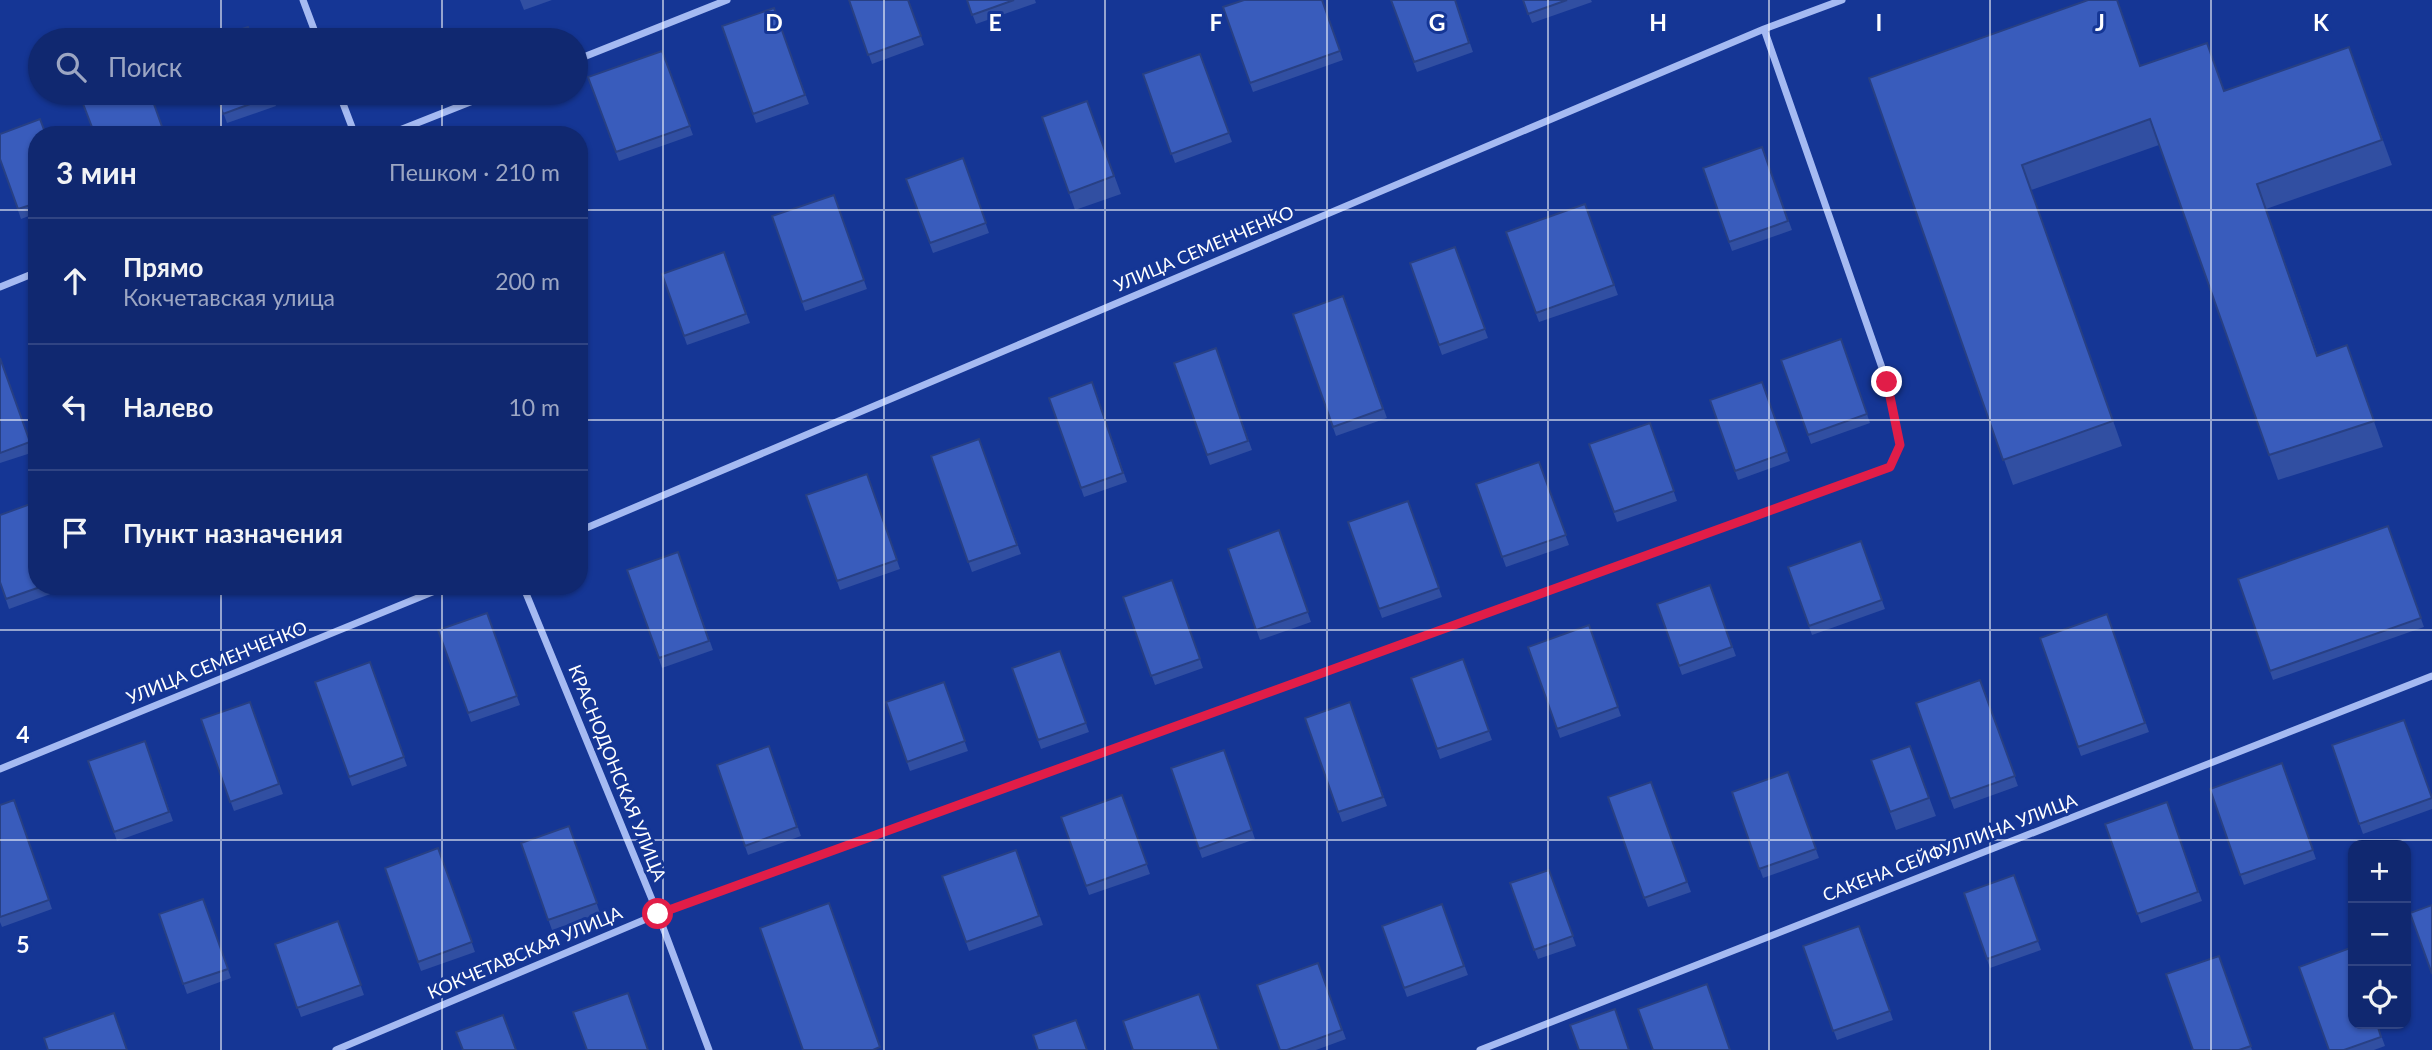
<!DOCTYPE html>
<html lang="ru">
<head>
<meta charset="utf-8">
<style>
	body { margin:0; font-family:Lato,sans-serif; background:#193075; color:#f1f3f6 }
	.controls { position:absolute; right:21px; bottom:21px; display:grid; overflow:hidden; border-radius:14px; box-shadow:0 2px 5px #0004 }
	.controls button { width:63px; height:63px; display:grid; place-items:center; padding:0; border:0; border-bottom:2px solid #304483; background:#102870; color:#f1f3f6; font:35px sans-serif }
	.stop { position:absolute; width:21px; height:21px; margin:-16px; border:5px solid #e11d48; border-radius:50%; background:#fff }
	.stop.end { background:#e11d48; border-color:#fff; box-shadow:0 2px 7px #0008 }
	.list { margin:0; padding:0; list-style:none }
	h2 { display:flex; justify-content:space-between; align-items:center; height:91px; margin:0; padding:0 28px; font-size:30px }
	h2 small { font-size:23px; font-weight:400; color:#9ca6c3 }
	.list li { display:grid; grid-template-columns:46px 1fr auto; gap:21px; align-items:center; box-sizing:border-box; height:126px; padding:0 28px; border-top:2px solid #304483 }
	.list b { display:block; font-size:26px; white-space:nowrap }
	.list p { margin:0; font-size:23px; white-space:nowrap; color:#9ca6c3 }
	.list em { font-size:23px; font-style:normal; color:#9ca6c3 }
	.icon { flex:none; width:38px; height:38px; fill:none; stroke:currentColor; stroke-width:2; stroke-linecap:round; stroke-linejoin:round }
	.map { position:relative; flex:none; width:2432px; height:1050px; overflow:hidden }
	.search { position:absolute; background:#102870; box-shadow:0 2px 5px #0004; left:28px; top:28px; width:560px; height:77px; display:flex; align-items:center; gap:18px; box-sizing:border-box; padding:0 24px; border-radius:38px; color:#9ca6c3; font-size:26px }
	.panel { position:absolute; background:#102870; box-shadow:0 2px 5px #0004; left:28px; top:126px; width:560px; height:469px; border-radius:28px }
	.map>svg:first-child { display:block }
</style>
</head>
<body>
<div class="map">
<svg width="2432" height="1050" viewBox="0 0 2432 1050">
	<rect width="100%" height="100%" fill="#153695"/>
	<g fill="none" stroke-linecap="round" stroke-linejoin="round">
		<!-- street -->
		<path stroke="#a5baf2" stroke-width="7" d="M303 0 318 40
			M576 60 727 0
			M339 93 355 135
			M387 135 493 93
			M0 287 37 272
			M579 531 1764 29 1842 0
			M523 586 658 914 709 1050
			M0 769 447 586
			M336 1050 658 914 1890 467 1900 445 1887 382 1764 29
			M1480 1050 2432 676"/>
	</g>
	<!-- wall -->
	<path fill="#314fa2" d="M520 0H552L524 10Z
		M849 0H908L924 45 872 64Z
		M967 0H1035L1036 3 976 24Z
		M1322 0 1343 60 1253 92 1223 7Z
		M1391 0H1455L1473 52 1417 72Z
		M1523 0H1591L1592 2 1532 23Z
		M774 8 809 104 756 123 722 26Z
		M2349 47 2392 165 2266 209 2318 356 2347 345 2383 447 2278 480 2159 145 2031 190 2122 446 2013 485 1869 78 2140 66 2224 91Z
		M662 51 693 135 619 161 588 77Z
		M1200 54 1232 142 1175 163 1143 74Z
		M216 93H271L276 106 227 123Z
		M1087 101 1121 194 1075 210 1042 117Z
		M37 135V213L21 219 0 159Z
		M1762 147 1792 230 1732 251 1703 168Z
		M963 158 989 233 933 253 906 179Z
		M834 195 867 289 805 311 772 216Z
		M1585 204 1618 295 1539 322 1506 232Z
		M1455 247 1488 338 1442 355 1410 263Z
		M724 252 750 323 687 345 662 274Z
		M1343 296 1387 418 1336 436 1293 314Z
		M1841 339 1870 423 1811 444 1781 360Z
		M1216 348 1252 450 1210 465 1174 363Z
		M0 358 34 452 0 463Z
		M1092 382 1127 482 1084 497 1049 398Z
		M1762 382 1790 461 1738 480 1710 400Z
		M1650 423 1677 501 1617 522 1589 444Z
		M979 439 1021 554 972 572 931 456Z
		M1539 462 1569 545 1506 567 1476 484Z
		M867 474 900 569 840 590 806 495Z
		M1408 501 1442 597 1382 618 1348 522Z
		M2388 526 2424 627 2273 680 2238 579Z
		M1279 530 1311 622 1260 640 1228 549Z
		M1861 541 1885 609 1812 635 1788 567Z
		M678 552 713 650 662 668 627 570Z
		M1172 580 1203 668 1155 685 1123 597Z
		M0 582 37 586H66L67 588 9 609Z
		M1710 585 1736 656 1682 675 1657 604Z
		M92 586H119L95 595Z
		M487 613 520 705 471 722 438 630Z
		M2107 614 2149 732 2081 756 2040 638Z
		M1589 625 1621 716 1560 738 1528 647Z
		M1060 651 1089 732 1041 749 1012 668Z
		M1463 659 1492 740 1440 759 1411 678Z
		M370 662 407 766 352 786 315 682Z
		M1980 680 2018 786 1954 809 1916 703Z
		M944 682 968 751 910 771 886 702Z
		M250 702 283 794 234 811 201 719Z
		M1350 702 1387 806 1342 822 1305 718Z
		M145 741 173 821 117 841 88 761Z
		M2332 745 2432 796V809L2363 834Z
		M769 746 801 836 748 855 717 765Z
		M1910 746 1936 816 1896 830 1871 760Z
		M1224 750 1255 839 1202 858 1171 768Z
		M2282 763 2316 859 2244 885 2210 789Z
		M1788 772 1819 858 1763 878 1732 792Z
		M1651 782 1691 892 1648 907 1608 797Z
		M1122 795 1150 874 1089 895 1061 817Z
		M14 800 52 909 2 927 0 922V805Z
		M2167 802 2202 901 2141 923 2105 824Z
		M569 826 600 913 552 930 521 843Z
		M438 848 475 952 421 971 385 868Z
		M1016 850 1043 925 969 951 942 876Z
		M1549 870 1576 946 1538 959 1510 883Z
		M2014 875 2041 950 1990 968 1964 893Z
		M203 899 231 978 187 994 159 914Z
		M1442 904 1468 975 1407 997 1382 926Z
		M338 921 364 995 301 1017 275 944Z
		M1863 935 1893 1020 1837 1040 1803 946Z
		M2219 956 2252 1050H2193Z
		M1318 963 1346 1039 1316 1050H1280Z
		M2377 1024 2385 1046 2374 1050H2329Z"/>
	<!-- building -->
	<path fill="#395cbc" stroke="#284084" stroke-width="2" d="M849 0H908L921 36 868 55Z
		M967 0H1014L972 15Z
		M1244 0H1322L1340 51 1250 83 1223 7Z
		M1391 0H1455L1469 43 1414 62Z
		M1523 0H1567L1528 14Z
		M2088 0H2117L2140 66 2207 43 2224 91 2349 47 2382 140 2257 184 2317 356 2347 345 2374 421 2269 455 2150 119 2022 165 2113 421 2003 460 1869 78Z
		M774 8 805 95 753 114 722 26Z
		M248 27 253 40H209Z
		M662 51 690 126 616 152 588 77Z
		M1200 54 1229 133 1171 154 1143 74Z
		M105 93H150L165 135H95L82 101Z
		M216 93H271L272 96 223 114Z
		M1087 101 1114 176 1069 193 1042 117Z
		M40 119 46 135H37V203L18 209 0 159V134Z
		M1762 147 1788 221 1729 242 1703 168Z
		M963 158 986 223 930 243 906 179Z
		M834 195 864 280 802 302 772 216Z
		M1585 204 1614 285 1536 313 1506 232Z
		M1455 247 1485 329 1439 345 1410 263Z
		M724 252 746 314 684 336 662 274Z
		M1343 296 1383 409 1333 427 1293 314Z
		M1841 339 1867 414 1808 435 1781 360Z
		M1216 348 1248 441 1207 455 1174 363Z
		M0 358 30 442 0 453Z
		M1092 382 1123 473 1081 488 1049 398Z
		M1762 382 1787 452 1735 471 1710 400Z
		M1650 423 1674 491 1614 512 1589 444Z
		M979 439 1017 545 968 562 931 456Z
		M1539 462 1566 535 1502 557 1476 484Z
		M867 474 897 560 837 581 806 495Z
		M1408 501 1439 588 1379 609 1348 522Z
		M36 502 37 586H43L6 599 0 582V515Z
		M2388 526 2421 618 2270 671 2238 579Z
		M1279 530 1308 612 1256 630 1228 549Z
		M1861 541 1882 600 1809 626 1788 567Z
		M678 552 709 641 659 658 627 570Z
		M1172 580 1200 659 1151 676 1123 597Z
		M1710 585 1732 647 1679 666 1657 604Z
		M487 613 517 696 468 713 438 630Z
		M2107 614 2145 723 2078 747 2040 638Z
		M1589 625 1618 707 1557 729 1528 647Z
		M1060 651 1086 723 1038 740 1012 668Z
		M1463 659 1489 731 1437 749 1411 678Z
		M370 662 404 757 349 777 315 682Z
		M1980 680 2015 776 1950 799 1916 703Z
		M944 682 965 741 907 762 886 702Z
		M250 702 279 784 230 802 201 719Z
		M1350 702 1383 797 1338 812 1305 718Z
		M2404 720 2432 798 2359 824 2332 745Z
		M145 741 169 812 114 832 88 761Z
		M769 746 797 827 745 846 717 765Z
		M1910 746 1929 798 1890 812 1871 760Z
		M1224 750 1252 830 1199 849 1171 768Z
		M2282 763 2313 850 2240 875 2210 789Z
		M1788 772 1816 849 1759 869 1732 792Z
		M1651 782 1687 882 1644 898 1608 797Z
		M1122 795 1147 864 1086 886 1061 817Z
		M14 800 49 900 0 917V805Z
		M2167 802 2198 892 2137 914 2105 824Z
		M569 826 597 903 548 920 521 843Z
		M438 848 472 942 418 962 385 868Z
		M1016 850 1039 916 966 942 942 876Z
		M1549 870 1573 936 1534 950 1510 883Z
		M2014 875 2038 941 1987 959 1964 893Z
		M203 899 228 969 183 984 159 914Z
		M829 903 880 1047 873 1050H803L760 928Z
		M1442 904 1464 966 1404 988 1382 926Z
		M2432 905V974L2410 913Z
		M338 921 361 985 297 1008 275 944Z
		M1859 926 1890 1011 1833 1031 1803 946Z
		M2350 948 2353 958V1024H2377L2381 1037 2344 1050H2329L2299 967Z
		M2219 956 2251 1046 2239 1050H2193L2166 974Z
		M1318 963 1342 1030 1287 1050H1280L1257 985Z
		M1707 984 1730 1050H1653L1638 1009Z
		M628 993 648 1050H587L573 1012Z
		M1199 994 1219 1050H1133L1123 1021Z
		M1615 1009 1629 1050H1579L1570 1025Z
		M114 1013 127 1050H48L44 1038Z
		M503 1015 516 1050H463L456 1032Z
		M1076 1020 1087 1050H1038L1033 1035Z"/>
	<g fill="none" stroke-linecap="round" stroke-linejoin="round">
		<!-- route -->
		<path stroke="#e11d48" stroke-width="9" d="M658 914 1890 467 1900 445 1887 382"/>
	</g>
	<!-- grid -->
	<path fill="none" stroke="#fff" stroke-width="2" stroke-opacity="0.55" d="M221 0V40M442 0V40M663 0V1050M884 0V1050M1105 0V1050M1327 0V1050M1548 0V1050M1769 0V1050M1990 0V1050M2211 0V1050M221 93V135M442 93V135M0 210H37M579 210H2432M0 420H37M579 420H2432M221 586V1050M442 586V1050M0 630H2432M0 840H2432"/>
	<g text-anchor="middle" stroke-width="6" stroke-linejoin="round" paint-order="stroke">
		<!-- street labels -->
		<g font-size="18" fill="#fff" stroke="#153695">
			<text transform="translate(1204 249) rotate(-23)" y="6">УЛИЦА СЕМЕНЧЕНКО</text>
			<text transform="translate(217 663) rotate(-22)" y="6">УЛИЦА СЕМЕНЧЕНКО</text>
			<text transform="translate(617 773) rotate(68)" y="6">КРАСНОДОНСКАЯ УЛИЦА</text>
			<text transform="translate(1950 848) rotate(-21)" y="6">САКЕНА СЕЙФУЛЛИНА УЛИЦА</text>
			<text transform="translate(525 953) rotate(-23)" y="6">КОКЧЕТАВСКАЯ УЛИЦА</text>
		</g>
	</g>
	<g font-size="23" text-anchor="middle" font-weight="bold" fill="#fff" stroke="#153695" stroke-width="6" stroke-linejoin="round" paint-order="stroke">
		<text x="774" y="31">D</text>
		<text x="995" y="31">E</text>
		<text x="1216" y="31">F</text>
		<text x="1437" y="31">G</text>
		<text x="1658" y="31">H</text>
		<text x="1879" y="31">I</text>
		<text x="2100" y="31">J</text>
		<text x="2321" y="31">K</text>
		<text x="23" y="743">4</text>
		<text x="23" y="953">5</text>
	</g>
</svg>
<div class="controls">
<button>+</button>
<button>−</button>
<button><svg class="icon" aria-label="locate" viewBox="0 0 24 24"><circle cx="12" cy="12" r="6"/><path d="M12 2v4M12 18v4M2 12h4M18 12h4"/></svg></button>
</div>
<div class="stop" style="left:658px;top:914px"></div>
<div class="stop end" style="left:1887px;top:382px"></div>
<div class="search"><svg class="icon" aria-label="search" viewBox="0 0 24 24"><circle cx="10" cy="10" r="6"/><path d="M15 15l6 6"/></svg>Поиск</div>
<section class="panel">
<h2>3 мин<small>Пешком · 210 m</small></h2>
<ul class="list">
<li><svg class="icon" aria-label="ahead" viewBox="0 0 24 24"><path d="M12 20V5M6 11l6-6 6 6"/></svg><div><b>Прямо</b><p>Кокчетавская улица</p></div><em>200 m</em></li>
<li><svg class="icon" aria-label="left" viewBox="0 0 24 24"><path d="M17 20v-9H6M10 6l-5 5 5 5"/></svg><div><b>Налево</b></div><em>10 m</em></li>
<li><svg class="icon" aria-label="arrive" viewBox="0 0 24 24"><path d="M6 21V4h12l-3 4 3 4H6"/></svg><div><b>Пункт назначения</b></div></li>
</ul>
</section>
</div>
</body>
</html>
